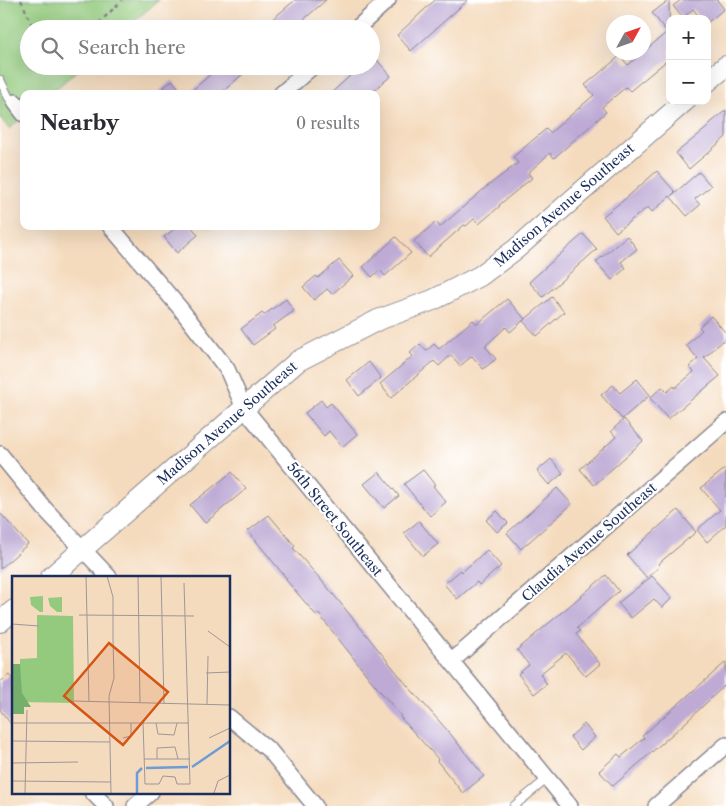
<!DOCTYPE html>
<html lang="en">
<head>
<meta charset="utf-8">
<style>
	body { margin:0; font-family:"Libre Caslon Text",serif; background:#f2f2f3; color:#2b2b33 }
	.controls { position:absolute; right:15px; top:15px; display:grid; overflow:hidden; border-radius:10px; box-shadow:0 5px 20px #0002 }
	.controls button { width:45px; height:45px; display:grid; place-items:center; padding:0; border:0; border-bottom:1px solid #e1e1e2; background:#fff; color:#2b2b33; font:25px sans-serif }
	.compass { position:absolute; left:606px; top:15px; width:45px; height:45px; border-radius:50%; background:#fff; box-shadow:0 5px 20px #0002; rotate:50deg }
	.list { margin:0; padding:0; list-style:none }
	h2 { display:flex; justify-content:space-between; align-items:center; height:65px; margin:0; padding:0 20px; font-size:21px }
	h2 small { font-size:16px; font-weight:400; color:#7c7c81 }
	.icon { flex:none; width:28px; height:28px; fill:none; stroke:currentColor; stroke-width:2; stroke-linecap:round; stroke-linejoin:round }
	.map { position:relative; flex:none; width:726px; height:806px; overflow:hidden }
	.search { position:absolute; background:#fff; box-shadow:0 5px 20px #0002; left:20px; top:20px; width:360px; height:55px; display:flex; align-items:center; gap:12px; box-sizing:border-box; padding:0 18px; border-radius:28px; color:#7c7c81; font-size:19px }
	.panel { position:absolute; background:#fff; box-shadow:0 5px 20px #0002; left:20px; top:90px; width:360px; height:140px; border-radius:10px }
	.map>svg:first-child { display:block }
</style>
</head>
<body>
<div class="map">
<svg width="726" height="806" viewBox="0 0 726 806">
	<rect width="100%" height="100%" fill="#fff"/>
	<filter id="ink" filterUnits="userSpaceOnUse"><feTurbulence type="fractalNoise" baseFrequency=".02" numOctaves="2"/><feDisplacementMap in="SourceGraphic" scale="10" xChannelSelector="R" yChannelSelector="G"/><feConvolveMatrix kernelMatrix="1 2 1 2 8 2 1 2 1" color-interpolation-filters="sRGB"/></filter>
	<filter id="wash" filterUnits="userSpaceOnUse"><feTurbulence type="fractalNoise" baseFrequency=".0096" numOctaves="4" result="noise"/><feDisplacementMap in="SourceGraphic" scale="20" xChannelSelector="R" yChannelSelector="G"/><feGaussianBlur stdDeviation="1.12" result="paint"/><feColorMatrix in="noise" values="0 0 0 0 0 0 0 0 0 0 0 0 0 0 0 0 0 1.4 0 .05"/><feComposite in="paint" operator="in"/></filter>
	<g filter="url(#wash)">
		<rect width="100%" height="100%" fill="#f5dbbe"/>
		<!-- green -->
		<path fill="#93ca7d" stroke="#577c6e" d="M0 0H159L125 29H29V66H82L50 94H24V116L9 129 0 117Z"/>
		<g id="blocks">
			<!-- building -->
			<path fill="#beaad5" d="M295 0H326L293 29H261Z
				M435 0H468L411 51 397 35Z
				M669 0 670 58 630 91 626 87 602 107 606 112 554 158 550 153 528 173 532 178 499 205 500 206 479 224 474 219 466 226 464 225 428 257 414 241 436 222 440 227 485 188 518 163 513 157 546 129 550 133 594 95 585 85 620 56 628 65 667 32 652 13Z
				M681 0H717L724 9 707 23V19H701L693 9 683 18 673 6Z
				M371 53 391 76 369 94H330L361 66H371Z
				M220 66H252L220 94H188Z
				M172 80 184 94H156Z
				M726 110V137L689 169 676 153 708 127 707 126Z
				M657 171 675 192 671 196 699 172 711 186 695 199 700 205 687 216 670 196 652 212 648 207 616 232 603 216 625 199Z
				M178 226H191L198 235 177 253 164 237Z
				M583 234 597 249 543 297 529 282Z
				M627 236 637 249 621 262 626 268 612 280 596 262Z
				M396 237 411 253 385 276 380 270 372 277 363 267Z
				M339 260 353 276 332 294 327 289 314 300 303 287 316 276 318 278Z
				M552 297 564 312 537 336 523 321Z
				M286 299 294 311 273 326 275 329 253 345 241 329 262 313 264 315Z
				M507 299 525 319 510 332 506 327 485 346 496 359 483 369 472 356 460 366 451 355 439 366 434 361 391 398 380 384 413 356 410 353 420 344 426 351 434 344 439 349 473 320 477 324Z
				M711 316 726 333V338L704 358 720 376 668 419 650 398 662 387 667 392 674 386 675 388 694 372 689 367 698 359 686 345 702 330 699 327Z
				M369 362 381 378 359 396 347 380Z
				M637 379 650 395 622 419 601 395 613 385 620 393Z
				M321 400 326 407 331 403 357 434 342 447 329 431 324 436 305 413Z
				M624 419 643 441 594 485 580 469 616 437 611 431Z
				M551 459 563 473 549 485 537 471Z
				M726 468V525L707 542 697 530 720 510 701 488Z
				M423 470 435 485 433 486 446 502 430 516 404 484Z
				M232 472 246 489 205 523 190 505Z
				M379 472 399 496 384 508 364 484Z
				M557 488 572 504 521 549 507 533Z
				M678 510 696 532 658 564 660 566 647 578 627 555Z
				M497 511 508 523 497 532 486 520Z
				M0 513 28 544 0 569Z
				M269 515 295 546 293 548 329 589 407 685 448 731 484 776 463 793 437 761 438 759 400 717 401 716 370 679 318 613 316 615 286 580 287 579 248 531Z
				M419 521 438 544 423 556 404 533Z
				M487 550 501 566 479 585 477 582 457 599 444 584 461 570 462 572Z
				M606 575 619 591 577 628 580 631 576 634 600 664 586 676 566 653 540 674 547 684 534 694 518 674 529 665 517 650Z
				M652 576 672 598 662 608 654 599 631 618 618 603Z
				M726 662V684L685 723 613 786 599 771 618 754 621 757 644 738 642 736Z
				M9 675 14 681V728L0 710V682Z
				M584 724 595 737 581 750 570 737Z"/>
		</g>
	</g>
	<g filter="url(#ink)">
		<use href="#blocks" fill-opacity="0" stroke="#88858e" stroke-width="1"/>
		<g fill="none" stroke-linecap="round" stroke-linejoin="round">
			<!-- service casing -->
			<g stroke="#88858e" stroke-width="10">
				<path id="service" d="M0 80 9 98 15 102
					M514 806 548 778"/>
			</g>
			<!-- minor casing -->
			<g stroke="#88858e" stroke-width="18">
				<path id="minor" d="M356 29 388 0
					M281 94 313 66
					M15 102 24 114
					M110 226 180 308 227 369 244 408 570 806
					M0 454 44 508 109 577
					M452 661 726 422
					M229 717 270 751 315 806
					M92 792 106 806
					M135 806 151 792
					M656 806 726 745"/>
			</g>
			<!-- tertiary casing -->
			<g stroke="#88858e" stroke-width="22">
				<path id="tertiary" d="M707 82 726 66
					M51 577 298 361 378 320 433 300 480 276 516 249 685 101
					M0 622 14 610"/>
			</g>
			<!-- path -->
			<path stroke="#88858e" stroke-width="2.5" stroke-dasharray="4 4" stroke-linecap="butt" d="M21 0 34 29
				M93 29 122 0
				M26 58 29 54"/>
			<!-- service -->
			<use href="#service" stroke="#fff" stroke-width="8"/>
			<!-- minor -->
			<use href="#minor" stroke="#fff" stroke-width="15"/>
			<!-- tertiary -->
			<use href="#tertiary" stroke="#fff" stroke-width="20"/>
		</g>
	</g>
	<g text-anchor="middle" stroke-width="4.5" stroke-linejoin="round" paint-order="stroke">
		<!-- street labels -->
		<g font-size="14" fill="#1b2f5e" stroke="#fff">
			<text transform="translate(564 205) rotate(-41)" y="5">Madison Avenue Southeast</text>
			<text transform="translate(227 423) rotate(-41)" y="5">Madison Avenue Southeast</text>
			<text transform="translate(335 519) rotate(51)" y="5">56th Street Southeast</text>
			<text transform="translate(589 542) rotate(-41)" y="5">Claudia Avenue Southeast</text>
		</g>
	</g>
	<!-- overview -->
	<g transform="translate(12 576)">
		<rect width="218" height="218" fill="#f5dbbe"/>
		<path d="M31 20V36H28L19 29 18 21ZM50 21V36H45L38 30 36 22ZM25 39 61 40 62 127 8 126V83L25 82Z" fill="#93ca7d"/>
		<path d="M0 88H8L10 117 19 131H12V138H0Z" fill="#76ae6c"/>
		<path fill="none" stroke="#6d9cd6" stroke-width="2.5" d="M180 191 218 165M134 192 176 191M125 217V197L130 192"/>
		<path fill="none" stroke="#9e9698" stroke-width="1" d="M74 0 77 126M95 0 101 21V64L102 102 97 120 99 217M126 0 128 127M149 0 152 128M67 39 182 40M0 48 27 50M196 55 218 71M194 97 218 96M61 125 218 129M195 128 196 80M131 146 133 208H147L151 200 163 201 165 208H178L172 7M0 147H177M144 147 146 158 162 159 165 147M111 162 119 160V147M197 162 218 152M0 165 98 166M132 183H178M145 183V172L163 171 166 183M0 187 66 186M0 205 99 206M13 217 15 134M202 217 206 205 218 199"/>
		<path fill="#d45514" fill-opacity="0.15" stroke="#d45514" stroke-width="2.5" d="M97 67 156 116 111 169 52 120Z"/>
		<rect width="218" height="218" fill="none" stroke="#1b2f5e" stroke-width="2.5"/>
	</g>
</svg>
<div class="controls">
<button>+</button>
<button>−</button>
</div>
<svg class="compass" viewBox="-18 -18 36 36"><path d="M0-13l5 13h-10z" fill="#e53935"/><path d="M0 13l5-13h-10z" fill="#7c7c81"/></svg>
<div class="search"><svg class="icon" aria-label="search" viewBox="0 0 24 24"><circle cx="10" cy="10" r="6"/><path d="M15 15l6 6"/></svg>Search here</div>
<section class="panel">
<h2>Nearby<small>0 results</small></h2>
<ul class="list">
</ul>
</section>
</div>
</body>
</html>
